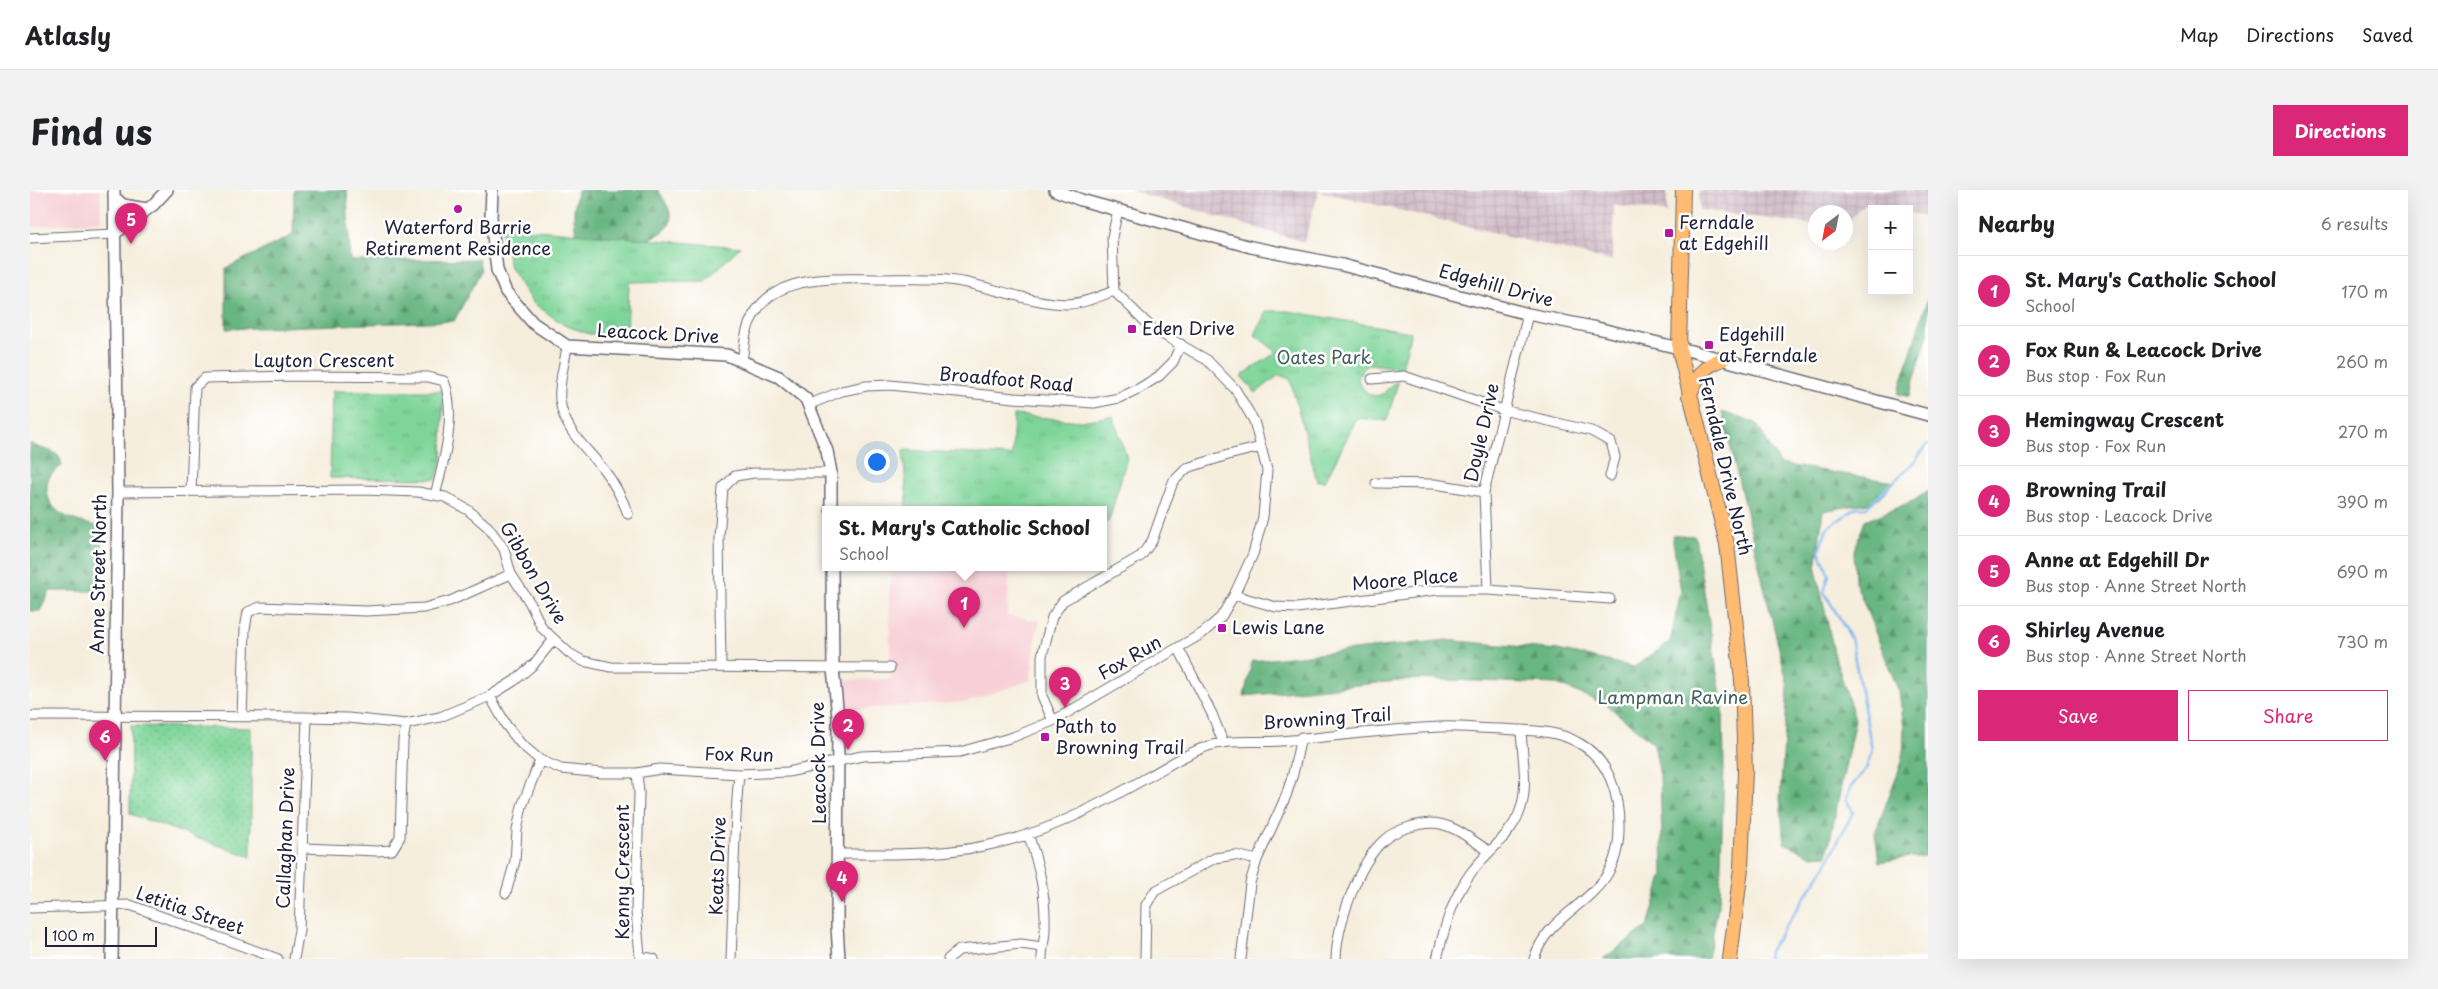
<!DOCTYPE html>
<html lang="en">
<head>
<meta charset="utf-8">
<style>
	body { margin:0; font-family:"Playpen Sans",sans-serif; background:#f2f2f2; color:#202124 }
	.controls { position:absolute; right:15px; top:15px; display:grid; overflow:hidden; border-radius:0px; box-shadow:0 5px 20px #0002 }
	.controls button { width:45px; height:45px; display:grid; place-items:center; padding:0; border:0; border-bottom:1px solid #e0e0e0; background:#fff; color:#202124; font:25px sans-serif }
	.compass { position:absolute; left:1778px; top:15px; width:45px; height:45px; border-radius:50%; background:#fff; box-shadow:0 5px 20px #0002; rotate:212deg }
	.scale { position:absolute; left:15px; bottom:12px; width:112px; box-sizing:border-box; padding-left:5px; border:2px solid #22223b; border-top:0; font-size:14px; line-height:18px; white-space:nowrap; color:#22223b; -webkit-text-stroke:4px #fff; paint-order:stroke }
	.you { position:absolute; left:846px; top:271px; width:18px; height:18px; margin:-12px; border:4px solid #fff; border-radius:50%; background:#1a73e8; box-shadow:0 0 0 8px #1a73e833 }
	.badge { display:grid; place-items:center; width:32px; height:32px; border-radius:50%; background:#db2777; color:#fff; font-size:16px; font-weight:700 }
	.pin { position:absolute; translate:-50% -41px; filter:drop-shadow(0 1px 2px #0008) }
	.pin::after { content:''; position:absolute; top:26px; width:18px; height:15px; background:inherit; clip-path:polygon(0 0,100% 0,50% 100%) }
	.popup { position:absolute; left:792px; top:316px; width:285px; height:65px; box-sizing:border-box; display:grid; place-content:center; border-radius:0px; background:#fff; filter:drop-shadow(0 1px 4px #0005); font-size:16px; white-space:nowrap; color:#757577 }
	.popup b { font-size:19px; color:#202124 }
	.popup::after { content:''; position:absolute; left:50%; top:100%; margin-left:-10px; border:10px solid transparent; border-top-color:#fff }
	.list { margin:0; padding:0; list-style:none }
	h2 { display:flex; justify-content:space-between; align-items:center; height:65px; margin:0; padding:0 20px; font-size:21px }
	h2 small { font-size:16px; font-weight:400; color:#757577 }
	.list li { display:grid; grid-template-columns:32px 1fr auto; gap:15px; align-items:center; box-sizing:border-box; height:70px; padding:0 20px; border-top:1px solid #e0e0e0 }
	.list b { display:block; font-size:19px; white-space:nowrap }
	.list p { margin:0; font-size:16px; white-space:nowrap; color:#757577 }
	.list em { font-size:16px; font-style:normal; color:#757577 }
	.actions { display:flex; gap:10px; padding:15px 20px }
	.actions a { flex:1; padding:11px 0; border:1px solid #db2777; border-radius:0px; text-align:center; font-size:18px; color:#db2777 }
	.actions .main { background:#db2777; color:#fff }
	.map { position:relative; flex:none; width:1898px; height:769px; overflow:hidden; border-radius:0px }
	header { display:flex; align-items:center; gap:30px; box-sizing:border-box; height:70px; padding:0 25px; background:#fff; border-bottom:1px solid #e0e0e0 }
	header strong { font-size:24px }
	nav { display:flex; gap:28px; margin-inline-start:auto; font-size:18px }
	.intro { display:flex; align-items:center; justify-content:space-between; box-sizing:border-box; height:120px; padding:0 30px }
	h1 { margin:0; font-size:35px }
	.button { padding:12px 22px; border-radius:0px; background:#db2777; color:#fff; font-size:18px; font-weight:700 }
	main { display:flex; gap:30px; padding:0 30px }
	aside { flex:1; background:#fff; border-radius:0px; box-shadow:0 5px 20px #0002 }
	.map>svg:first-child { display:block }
</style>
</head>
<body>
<header>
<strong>Atlasly</strong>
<nav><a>Map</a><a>Directions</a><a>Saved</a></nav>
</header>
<div class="intro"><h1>Find us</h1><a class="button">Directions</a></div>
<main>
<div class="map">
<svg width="1898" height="769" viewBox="0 0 1898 769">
	<defs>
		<pattern id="industrial-grid" width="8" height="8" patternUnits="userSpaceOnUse" patternTransform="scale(1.25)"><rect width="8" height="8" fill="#d2bdc8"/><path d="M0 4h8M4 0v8" fill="none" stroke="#b4a2ad"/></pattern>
		<pattern id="grass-dots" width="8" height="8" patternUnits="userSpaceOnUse" patternTransform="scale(1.25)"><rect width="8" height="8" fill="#7fd599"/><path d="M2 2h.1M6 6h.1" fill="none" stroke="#6db785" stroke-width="1.8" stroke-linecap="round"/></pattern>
		<pattern id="forest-firs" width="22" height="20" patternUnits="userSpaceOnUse" patternTransform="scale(1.25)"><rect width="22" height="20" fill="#67b681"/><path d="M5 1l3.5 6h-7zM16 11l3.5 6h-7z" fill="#54946b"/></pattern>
		<pattern id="park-tufts" width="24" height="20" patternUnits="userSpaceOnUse" patternTransform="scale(1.25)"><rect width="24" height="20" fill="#7fd599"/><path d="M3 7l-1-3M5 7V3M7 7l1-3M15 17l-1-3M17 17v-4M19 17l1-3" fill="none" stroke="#6db785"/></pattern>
	</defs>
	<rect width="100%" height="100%" fill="#fff"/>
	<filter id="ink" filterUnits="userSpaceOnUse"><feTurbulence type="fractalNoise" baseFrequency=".02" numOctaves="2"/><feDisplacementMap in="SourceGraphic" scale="10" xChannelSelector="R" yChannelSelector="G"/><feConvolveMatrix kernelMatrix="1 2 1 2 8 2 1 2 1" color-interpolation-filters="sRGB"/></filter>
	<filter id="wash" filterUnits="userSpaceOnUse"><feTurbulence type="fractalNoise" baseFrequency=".0096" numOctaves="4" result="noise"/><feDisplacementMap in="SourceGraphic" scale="20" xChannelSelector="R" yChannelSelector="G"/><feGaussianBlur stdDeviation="1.12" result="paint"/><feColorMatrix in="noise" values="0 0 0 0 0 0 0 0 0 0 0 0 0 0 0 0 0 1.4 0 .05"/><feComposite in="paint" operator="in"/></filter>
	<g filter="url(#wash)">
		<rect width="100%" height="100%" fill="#f6eedd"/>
		<!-- built -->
		<path fill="#f7cfd5" d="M0 0H70L71 31 0 37Z
			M863 377H980L977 426 1010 431 1006 445 1001 490 936 512 818 520 815 490 861 489 859 403Z"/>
		<!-- industrial -->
		<path fill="url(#industrial-grid)" d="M1099 0H1637V23L1584 15 1582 71 1289 1 1274 52Z
			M1669 0H1898V27L1879 23V19H1857L1834 14 1816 34V22H1786L1785 35 1669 20Z"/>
		<!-- grass -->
		<path fill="url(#grass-dots)" stroke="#507c6a" d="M101 536 221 538V667L100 624Z"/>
		<!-- forest -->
		<path fill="url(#forest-firs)" stroke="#446c5e" d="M264 0H317L320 71 449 69 451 81 424 131 196 139V78L263 45Z
			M548 0H628C644 25 650 38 616 50L546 43C543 29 543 14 548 0Z
			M1898 107V144L1879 207 1868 204Z
			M1692 222 1726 233 1750 274 1865 292 1844 312 1793 321 1786 379 1805 467 1825 529 1797 665 1783 666 1754 653 1750 608 1758 496Z
			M0 253C12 262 30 257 32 276 21 283 16 288 17 301 20 328 51 332 72 337V401H20L10 421H0Z
			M1898 300V667H1880L1849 672 1845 643 1873 569 1874 537 1869 502 1825 391 1824 360 1835 331 1885 310Z
			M1642 345 1665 346 1693 518 1694 576 1690 706 1678 769H1573L1618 736 1633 683 1630 586 1624 554 1577 515 1527 494 1390 489 1214 506 1222 471 1416 450 1528 460 1604 477 1640 452 1651 401Z"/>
		<!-- park -->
		<path fill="url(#park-tufts)" stroke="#507c6a" d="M471 37 710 57 675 91 599 92 597 147 559 144 534 135 502 112 480 78Z
			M1236 121H1258L1381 142 1372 178 1339 174 1332 180 1328 189C1331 198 1340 210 1352 204 1358 201 1360 193 1368 192L1357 231 1327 228 1295 291H1287L1260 189 1249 185 1226 203 1211 186 1247 162 1225 145Z
			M302 201H413L412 271 406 289 300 288Z
			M984 225 1051 231 1083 226 1097 268 1079 331 1073 334V319H875L877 311 873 260 982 266Z"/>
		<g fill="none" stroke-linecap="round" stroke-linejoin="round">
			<!-- stream -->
			<path stroke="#81b8f1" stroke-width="2.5" d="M1796 675 1823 622 1816 609 1820 598 1836 579 1842 560 1821 448 1794 402 1799 385 1789 360 1797 338 1826 318 1837 317 1883 273 1898 254
				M1738 769 1739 761 1796 675"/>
		</g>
	</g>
	<g filter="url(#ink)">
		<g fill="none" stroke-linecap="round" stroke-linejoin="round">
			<!-- minor casing -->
			<g stroke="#6c6974" stroke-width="11">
				<path id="minor" d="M0 48 84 44
					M537 156C535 173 528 193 530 210 534 241 556 257 574 280 585 294 592 308 598 324
					M712 170C714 161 714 152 716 144 732 81 801 89 850 89 879 89 909 87 937 93 970 100 1003 113 1037 114 1053 114 1070 106 1084 101
					M1342 189 1374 186 1473 220 1561 241 1581 252 1585 267 1580 286
					M778 215 812 201 836 196 860 195 984 208 1064 213 1089 208 1110 198 1129 186 1143 172 1151 154
					M1346 293 1405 294 1454 302
					M161 301 165 197 175 188 268 186 398 187 414 191C427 224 414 272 405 305
					M88 302 333 300 388 302 415 307 438 320 458 337 474 359 481 384 500 413 512 438 539 463 553 471 581 477 860 478
					M1458 400 1454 302 1498 124
					M1204 405 1246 417 1267 418 1407 400H1458L1580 409
					M1149 459 1182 524 1193 552
					M691 476 689 347 693 298 705 286 724 283H801
					M460 506 476 535 491 554 510 570 531 579 572 583H607L630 579 709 584 758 582 832 566 930 562 983 547 1023 531 1173 443 1191 427 1204 405 1223 364 1233 327 1237 280 1231 257 1224 231 1205 199 1177 170 1123 139 1084 101 1082 47 1088 20
					M0 526 277 527 318 528 376 534 410 527 460 506 484 491 504 474 524 449
					M212 527 215 439 218 422 230 417 336 421 394 418 420 411 481 384
					M1023 531 1012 506V466L1022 427 1033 411 1111 366 1122 351 1143 292 1157 278 1198 265 1231 257
					M607 583 609 603 606 722 610 766 624 769
					M998 644C1009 675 1016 704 1015 738 1015 748 1012 758 1012 769
					M273 658 347 661 362 660 370 647 373 551 376 534
					M808 664C863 664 918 666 972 652 1025 639 1072 613 1118 587 1136 577 1154 565 1173 558 1198 548 1224 553 1250 551 1303 547 1356 539 1410 537 1430 536 1451 539 1472 539 1497 541 1524 539 1547 552 1580 569 1590 606 1589 640 1588 714 1521 713 1504 769
					M476 703 485 671 487 640 492 616 510 570
					M0 718 100 715 248 769
					M264 769 269 740 277 527
					M701 769C704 707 703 645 709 584
					M918 769 929 760 991 754 1012 757
					M1115 769 1116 715 1125 701 1185 668 1205 665 1227 670
					M1211 769 1220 693 1227 670 1256 606 1263 584 1271 547
					M1306 769C1307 735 1328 673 1354 650 1365 640 1386 634 1401 633 1423 633 1441 650 1459 661
					M1407 769C1414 739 1422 709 1440 684 1455 663 1481 646 1490 621 1499 597 1492 565 1491 540"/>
			</g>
			<!-- tertiary casing -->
			<g stroke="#6c6974" stroke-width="14">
				<path id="tertiary" d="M462 0 461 27 467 80 476 102 503 133 537 156 697 165 749 187 776 209 797 261 801 283V319
					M1025 0 1051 10 1221 57 1312 75 1498 124 1567 138 1665 162 1898 225
					M84 7 93 15 117 19
					M84 44 123 15 137 0
					M802 377 803 479 808 527 807 736 809 769
					M82 769 88 302 84 0"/>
			</g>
			<!-- primary casing -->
			<g stroke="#6c6974" stroke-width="16">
				<path id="primary" d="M1653 0 1649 159 1697 354 1712 491 1715 581 1711 678 1700 769
					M1659 206C1668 186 1671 177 1693 169"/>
			</g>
			<!-- minor -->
			<use href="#minor" stroke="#fff" stroke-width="9"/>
			<!-- tertiary -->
			<use href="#tertiary" stroke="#fff" stroke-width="11"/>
			<!-- primary -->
			<use href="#primary" stroke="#febb71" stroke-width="14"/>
		</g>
	</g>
	<!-- markers -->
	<g fill="#b5179e" stroke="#fff" stroke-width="2">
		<circle cx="428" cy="19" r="5"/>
		<rect x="1634" y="38" width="10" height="10" rx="2.5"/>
		<rect x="1097" y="134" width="10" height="10" rx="2.5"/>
		<rect x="1674" y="150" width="10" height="10" rx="2.5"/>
		<rect x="1187" y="433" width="10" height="10" rx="2.5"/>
		<rect x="1010" y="542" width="10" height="10" rx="2.5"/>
	</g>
	<g text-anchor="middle" stroke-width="5" stroke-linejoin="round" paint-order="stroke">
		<!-- poi labels -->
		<g font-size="18" fill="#22223b" stroke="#fff" text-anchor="start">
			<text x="1649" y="39">Ferndale<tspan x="1649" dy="21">at Edgehill</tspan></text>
			<text x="428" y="44" text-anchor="middle">Waterford Barrie<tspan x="428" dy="21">Retirement Residence</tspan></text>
			<text x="1112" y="145">Eden Drive</text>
			<text x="1689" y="151">Edgehill<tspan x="1689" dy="21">at Ferndale</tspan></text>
			<text x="1202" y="444">Lewis Lane</text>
			<text x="1025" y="543">Path to<tspan x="1025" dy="21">Browning Trail</tspan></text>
		</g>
		<!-- street labels -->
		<g font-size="18" fill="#22223b" stroke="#fff">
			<text transform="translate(1466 96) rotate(15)" y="6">Edgehill Drive</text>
			<text transform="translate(628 144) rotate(3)" y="6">Leacock Drive</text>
			<text x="294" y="177">Layton Crescent</text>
			<text transform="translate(976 190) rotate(5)" y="6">Broadfoot Road</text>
			<text transform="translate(1452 243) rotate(-77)" y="6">Doyle Drive</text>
			<text transform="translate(1695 276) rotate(77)" y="6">Ferndale Drive North</text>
			<text transform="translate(503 383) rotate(60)" y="6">Gibbon Drive</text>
			<text transform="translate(69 384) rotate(-89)" y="6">Anne Street North</text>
			<text transform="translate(1375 390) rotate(-5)" y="6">Moore Place</text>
			<text transform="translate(1100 468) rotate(-30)" y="6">Fox Run</text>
			<text transform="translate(1297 529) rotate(-4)" y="6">Browning Trail</text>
			<text transform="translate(709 565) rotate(1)" y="6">Fox Run</text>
			<text transform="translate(789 573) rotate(-91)" y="6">Leacock Drive</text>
			<text transform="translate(256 648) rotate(-88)" y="6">Callaghan Drive</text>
			<text transform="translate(688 676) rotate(-88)" y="6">Keats Drive</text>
			<text transform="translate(593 682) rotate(-90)" y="6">Kenny Crescent</text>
			<text transform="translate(160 721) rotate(19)" y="6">Letitia Street</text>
		</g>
		<!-- park labels -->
		<g font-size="18" fill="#43615c" stroke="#fff">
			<text x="1294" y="174">Oates Park</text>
			<text x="1643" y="514">Lampman Ravine</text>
		</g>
	</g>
</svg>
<div class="controls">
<button>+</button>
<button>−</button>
</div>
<svg class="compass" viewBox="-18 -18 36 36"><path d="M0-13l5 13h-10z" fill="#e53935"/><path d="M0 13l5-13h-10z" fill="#757577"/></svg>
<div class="scale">100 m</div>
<div class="you"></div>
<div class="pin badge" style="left:934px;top:438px">1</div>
<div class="popup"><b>St. Mary's Catholic School</b>School</div>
<div class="pin badge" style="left:818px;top:560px">2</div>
<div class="pin badge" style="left:1035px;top:518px">3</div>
<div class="pin badge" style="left:812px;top:712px">4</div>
<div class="pin badge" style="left:101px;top:54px">5</div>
<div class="pin badge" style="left:75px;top:571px">6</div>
</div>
<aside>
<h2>Nearby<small>6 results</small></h2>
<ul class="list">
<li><span class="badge">1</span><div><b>St. Mary's Catholic School</b><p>School</p></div><em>170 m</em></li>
<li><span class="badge">2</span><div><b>Fox Run &amp; Leacock Drive</b><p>Bus stop · Fox Run</p></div><em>260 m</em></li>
<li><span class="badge">3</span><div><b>Hemingway Crescent</b><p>Bus stop · Fox Run</p></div><em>270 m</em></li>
<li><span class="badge">4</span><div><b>Browning Trail</b><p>Bus stop · Leacock Drive</p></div><em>390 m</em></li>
<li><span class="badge">5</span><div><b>Anne at Edgehill Dr</b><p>Bus stop · Anne Street North</p></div><em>690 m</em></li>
<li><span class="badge">6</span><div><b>Shirley Avenue</b><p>Bus stop · Anne Street North</p></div><em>730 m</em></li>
</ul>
<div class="actions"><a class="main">Save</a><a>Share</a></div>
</aside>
</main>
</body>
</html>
